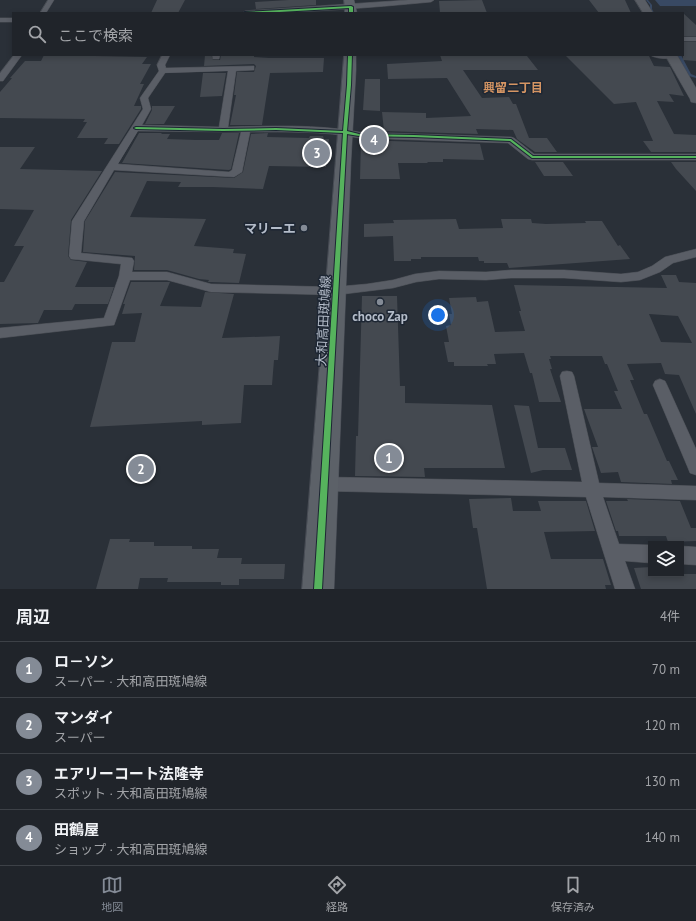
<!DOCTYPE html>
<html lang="ja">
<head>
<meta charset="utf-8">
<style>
	body { margin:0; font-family:"PT Sans","Noto Sans JP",sans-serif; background:#282c32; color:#f1f3f6 }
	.controls { position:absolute; right:12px; bottom:12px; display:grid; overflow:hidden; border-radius:0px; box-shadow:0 2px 6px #0003 }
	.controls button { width:36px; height:36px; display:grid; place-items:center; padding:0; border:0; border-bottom:1px solid #3d4147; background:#20242a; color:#f1f3f6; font:20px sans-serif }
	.you { position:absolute; left:438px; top:315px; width:14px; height:14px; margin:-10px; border:3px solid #fff; border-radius:50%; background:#1a73e8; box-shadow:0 0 0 6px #1a73e833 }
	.badge { display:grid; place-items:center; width:26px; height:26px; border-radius:50%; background:#848b96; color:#fff; font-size:13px; font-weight:700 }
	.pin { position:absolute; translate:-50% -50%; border:2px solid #fff; box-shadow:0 1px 4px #0006 }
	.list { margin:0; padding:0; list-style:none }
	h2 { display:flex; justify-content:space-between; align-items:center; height:52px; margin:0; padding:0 16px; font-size:17px }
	h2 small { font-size:13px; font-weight:400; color:#a2a4a8 }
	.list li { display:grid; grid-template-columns:26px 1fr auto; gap:12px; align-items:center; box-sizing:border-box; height:56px; padding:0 16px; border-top:1px solid #3d4147 }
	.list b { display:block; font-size:15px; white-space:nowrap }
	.list p { margin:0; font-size:13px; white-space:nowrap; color:#a2a4a8 }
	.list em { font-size:13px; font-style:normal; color:#a2a4a8 }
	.icon { flex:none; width:22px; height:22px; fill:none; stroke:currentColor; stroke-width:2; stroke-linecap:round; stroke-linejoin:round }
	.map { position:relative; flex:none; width:696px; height:589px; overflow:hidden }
	.search { position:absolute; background:#20242a; box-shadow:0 2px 6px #0003; left:12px; right:12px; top:12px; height:44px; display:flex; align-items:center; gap:10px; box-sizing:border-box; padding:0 14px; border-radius:0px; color:#a2a4a8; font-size:15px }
	.sheet { height:276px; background:#20242a }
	nav { display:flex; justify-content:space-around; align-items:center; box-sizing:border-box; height:56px; border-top:1px solid #3d4147; background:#20242a; font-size:11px; color:#a2a4a8 }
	nav a { display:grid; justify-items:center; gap:2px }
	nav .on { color:#848b96 }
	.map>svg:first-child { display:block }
</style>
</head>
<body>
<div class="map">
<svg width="696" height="589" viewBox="0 0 696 589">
	<rect width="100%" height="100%" fill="#2a3038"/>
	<!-- water -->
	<path fill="#384963" d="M655 0H696V6H660Z"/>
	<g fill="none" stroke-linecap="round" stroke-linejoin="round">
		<!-- stream -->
		<path fill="#384963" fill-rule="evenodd" d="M646 0H648L652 5V9L654 13H652L650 9V5Z
			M677 55H681L691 74 696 76V78L689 76Z"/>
	</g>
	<!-- building -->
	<path fill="#444950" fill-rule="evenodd" d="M157 0H185L178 13H151Z
		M289 0H316V5L256 9 255 2Z
		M482 0 487 13H440L439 1Z
		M589 0H625L631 13H599Z
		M683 13 696 25V36H683Z
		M683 42H696V61L683 60Z
		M44 55 147 57 142 64H151L140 84H144L134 106H141V109L119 144H104L108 138H77L87 122H83L85 119 0 118V92L12 78H10L25 61H41Z
		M205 55H211L213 60H220L221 55H254V57L269 58H324L323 72 270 73 262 125H230L236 95H234L237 72H254L256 66 254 64 204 66Z
		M440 55 527 56 538 70H463L482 98 509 97 513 104H516L529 138H547L557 152H535L517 139 513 130 476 129 478 134 384 131 382 112 426 113V118L471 116 447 78 388 79 387 64 442 61Z
		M565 55 649 56 654 66 670 67 684 96 669 94 674 102 657 101 674 134 696 135V152H651L643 141H653L636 102 614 104Z
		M203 73H226L222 96 200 97Z
		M365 79H380V111L363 110Z
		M152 106H175L164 124H145L152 110Z
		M139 133H162L161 134H170L167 139 196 140H219L222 133H239L231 169 229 170 122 163Z
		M268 133 267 137 309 138 310 136H323L324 139H329L326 167 269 166 263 189 213 187H178L181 182 147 181 130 217 206 219 194 246 234 249 233 253 246 254 239 283 211 282H208L209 280 199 279 167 270H134L135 256 83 252 85 221 115 172 234 178 243 172 251 134Z
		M361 140 480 144 484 160 443 159V162H427L428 163H398L400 179H360Z
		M0 147H35L20 169 102 171 71 220 68 256 71 260 87 262 75 287H114L108 304H75L72 310H44L38 323 0 324V282H4L24 246H14L34 210 0 209Z
		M535 162H563L573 176H544Z
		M671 162H696V191L676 169Z
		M456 219 459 229 503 228 501 219H531L532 223 546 224 586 223 585 221H602L618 246 620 245 630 259 509 268 507 263H484V261H479L478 257H421V259H411V261H394L393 236 364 237V224L394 223 393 220Z
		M661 275H676L679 282 696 283V414L679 375 665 374 661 363 627 364 634 380H630L644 414H647L667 461H669L678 480H671L672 484 621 482 618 472 601 473 592 447H598L584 409H622L614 391H618L607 364H605L602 356H550L551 359H549L552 369H550L561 402H539L532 373H530L524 353 494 354 496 364H487L488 366H454V362H448L444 342H449L446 326 451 325 449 314H452L449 298 476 297 477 302 488 301 495 332 525 331 519 311H521L514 285 667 288ZM649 314 678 316 692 343 661 342Z
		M131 282H170L160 306 201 307 205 292 234 294 222 338 280 336 278 360H274L272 385H244L241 423 202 425V421L90 427 112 342H135L142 313 122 314 125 304H123Z
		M362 296H397L400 386H405V403L492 405 505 468H424L425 477 355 476 356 436H358Z
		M514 405 529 406 538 448H565L572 470H543L531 473Z
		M511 498 513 511H541L538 501H586L595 531 544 532 551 559H603L611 585H605L606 589H487L477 528H473L469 499Z
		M627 499 680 501 691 528H696V541L668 542 666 536H619L618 531H616L606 501H628Z
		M110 539H130L129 542H154V546H192V549H219L217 558H242L241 564H285L284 579H239V585H221V582H167L168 578H140L138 589H96Z
		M651 567V574H696V589H641L634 568Z"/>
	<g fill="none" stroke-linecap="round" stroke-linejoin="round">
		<!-- street casing -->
		<g stroke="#484c53" stroke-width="1">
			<path id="street" d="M48 0H54L46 13H40Z
				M408 0H434L431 2C368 8 305 13 242 13L245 11Z
				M0 18H13V22H0Z
				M683 37H696V41H683Z
				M14 55H22L3 81H0V73Z
				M162 55H170L165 65 166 68 254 66V70L236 71 228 127C271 126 317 124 359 132L511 137 514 138 534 154H696V160H532L528 159 508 143 359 138C324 131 286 132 250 132L242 172 234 177 114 170 84 221 81 253 132 258 134 261 132 272H167L211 284 333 287 367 284 393 280 415 274 439 271 486 272 511 270H564L621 274 638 272 652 266 665 257 696 249V257L673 263 660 272 640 280 621 282 564 278H511L486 280 439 279 416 282 393 288 336 295 211 292 167 280H130L114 325 0 338V328L104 318 119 276 121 264 71 259 69 256 72 221 143 109 140 98 159 71 157 65ZM228 71 219 127 142 125 151 109 148 98 165 73ZM138 131 241 132 232 170 229 172 118 164Z
				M212 55H220L219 59H213Z
				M650 55H675L676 56C671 60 655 59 650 55Z
				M567 371 572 372 574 376 599 483 696 486V500L603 497 619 544 651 545V563L625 561 635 589H615L586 497 324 491 318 489 315 484 318 479 324 477 582 482 560 376 562 372Z
				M660 379 665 381 667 385 696 449V475L690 473 688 468 653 385 655 381Z
				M681 546 696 547V565L681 564Z"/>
		</g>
		<!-- secondary casing -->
		<g stroke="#484c53" stroke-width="1">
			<path id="secondary" d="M635 0H645L653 13H643Z
				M665 55H677L696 88V103L691 102 690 99Z"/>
		</g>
		<!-- primary casing -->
		<g stroke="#484c55" stroke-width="1">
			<path id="primary" d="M344 0H354L357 13H345Z
				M344 55H356V70L351 161 334 589H302Z"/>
		</g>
		<!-- street -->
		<use href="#street" fill="#5a5e66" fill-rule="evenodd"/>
		<!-- secondary -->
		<use href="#secondary" fill="#595d64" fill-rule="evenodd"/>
		<!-- primary -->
		<use href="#primary" fill="#5c6168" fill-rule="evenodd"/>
		<!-- cycleway casing -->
		<g stroke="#1d2633" stroke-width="2">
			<path id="cycleway" d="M351 6 353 7V13H349V8L262 13H243L245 12Z
				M348 55H352L351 85 347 131 359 134 414 135 511 139 533 156H696V158H532L510 141 414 137 359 136 347 134 322 589H314L343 133 276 130 223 131 136 129 134 128 136 127 223 129 276 128 343 131 347 85Z"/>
		</g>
		<!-- cycleway -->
		<use href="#cycleway" fill="#56b35d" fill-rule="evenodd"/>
	</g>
	<!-- markers -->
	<g fill="#848b96" stroke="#1d2633" stroke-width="1.5">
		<circle cx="304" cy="228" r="4"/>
		<circle cx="380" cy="302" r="4"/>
	</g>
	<g text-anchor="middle" stroke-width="3" stroke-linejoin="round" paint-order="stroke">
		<!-- far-neighbourhood labels -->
		<g font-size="12" font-weight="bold" fill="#d59563" stroke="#1d2633">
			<text x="513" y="92">興留二丁目</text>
		</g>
		<!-- poi labels -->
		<g font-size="13" font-weight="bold" fill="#b4bcc9" stroke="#1d2633" text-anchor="end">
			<text x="296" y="233">マリーエ</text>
			<text x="380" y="321" text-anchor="middle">choco Zap</text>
		</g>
		<!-- street labels -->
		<g font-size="13" fill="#b4bcc9" stroke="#1d2633">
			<text transform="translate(323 321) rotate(-87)" y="5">大和高田斑鳩線</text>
		</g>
	</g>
</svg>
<div class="controls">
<button><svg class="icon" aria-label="layers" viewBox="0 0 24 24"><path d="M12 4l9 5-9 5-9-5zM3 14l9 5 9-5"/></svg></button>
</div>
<div class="you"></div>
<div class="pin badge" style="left:389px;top:458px">1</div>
<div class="pin badge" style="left:141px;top:469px">2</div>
<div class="pin badge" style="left:317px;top:153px">3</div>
<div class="pin badge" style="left:374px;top:140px">4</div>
<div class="search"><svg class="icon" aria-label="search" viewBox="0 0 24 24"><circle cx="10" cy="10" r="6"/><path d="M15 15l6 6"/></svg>ここで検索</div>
</div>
<section class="sheet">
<h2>周辺<small>4件</small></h2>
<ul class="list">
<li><span class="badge">1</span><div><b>ロ－ソン</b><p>スーパー · 大和高田斑鳩線</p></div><em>70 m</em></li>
<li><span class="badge">2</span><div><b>マンダイ</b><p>スーパー</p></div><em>120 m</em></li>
<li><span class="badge">3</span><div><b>エアリーコート法隆寺</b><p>スポット · 大和高田斑鳩線</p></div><em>130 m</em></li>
<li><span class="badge">4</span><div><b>田鶴屋</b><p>ショップ · 大和高田斑鳩線</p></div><em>140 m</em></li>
</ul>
</section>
<nav>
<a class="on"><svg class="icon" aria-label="map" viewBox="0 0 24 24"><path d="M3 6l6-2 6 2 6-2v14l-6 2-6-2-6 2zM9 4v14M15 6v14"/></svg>地図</a>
<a><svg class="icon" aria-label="directions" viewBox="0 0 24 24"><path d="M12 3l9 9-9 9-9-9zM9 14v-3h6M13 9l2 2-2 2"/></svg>経路</a>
<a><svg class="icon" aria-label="saved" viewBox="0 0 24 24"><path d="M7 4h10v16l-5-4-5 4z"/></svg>保存済み</a>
</nav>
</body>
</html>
